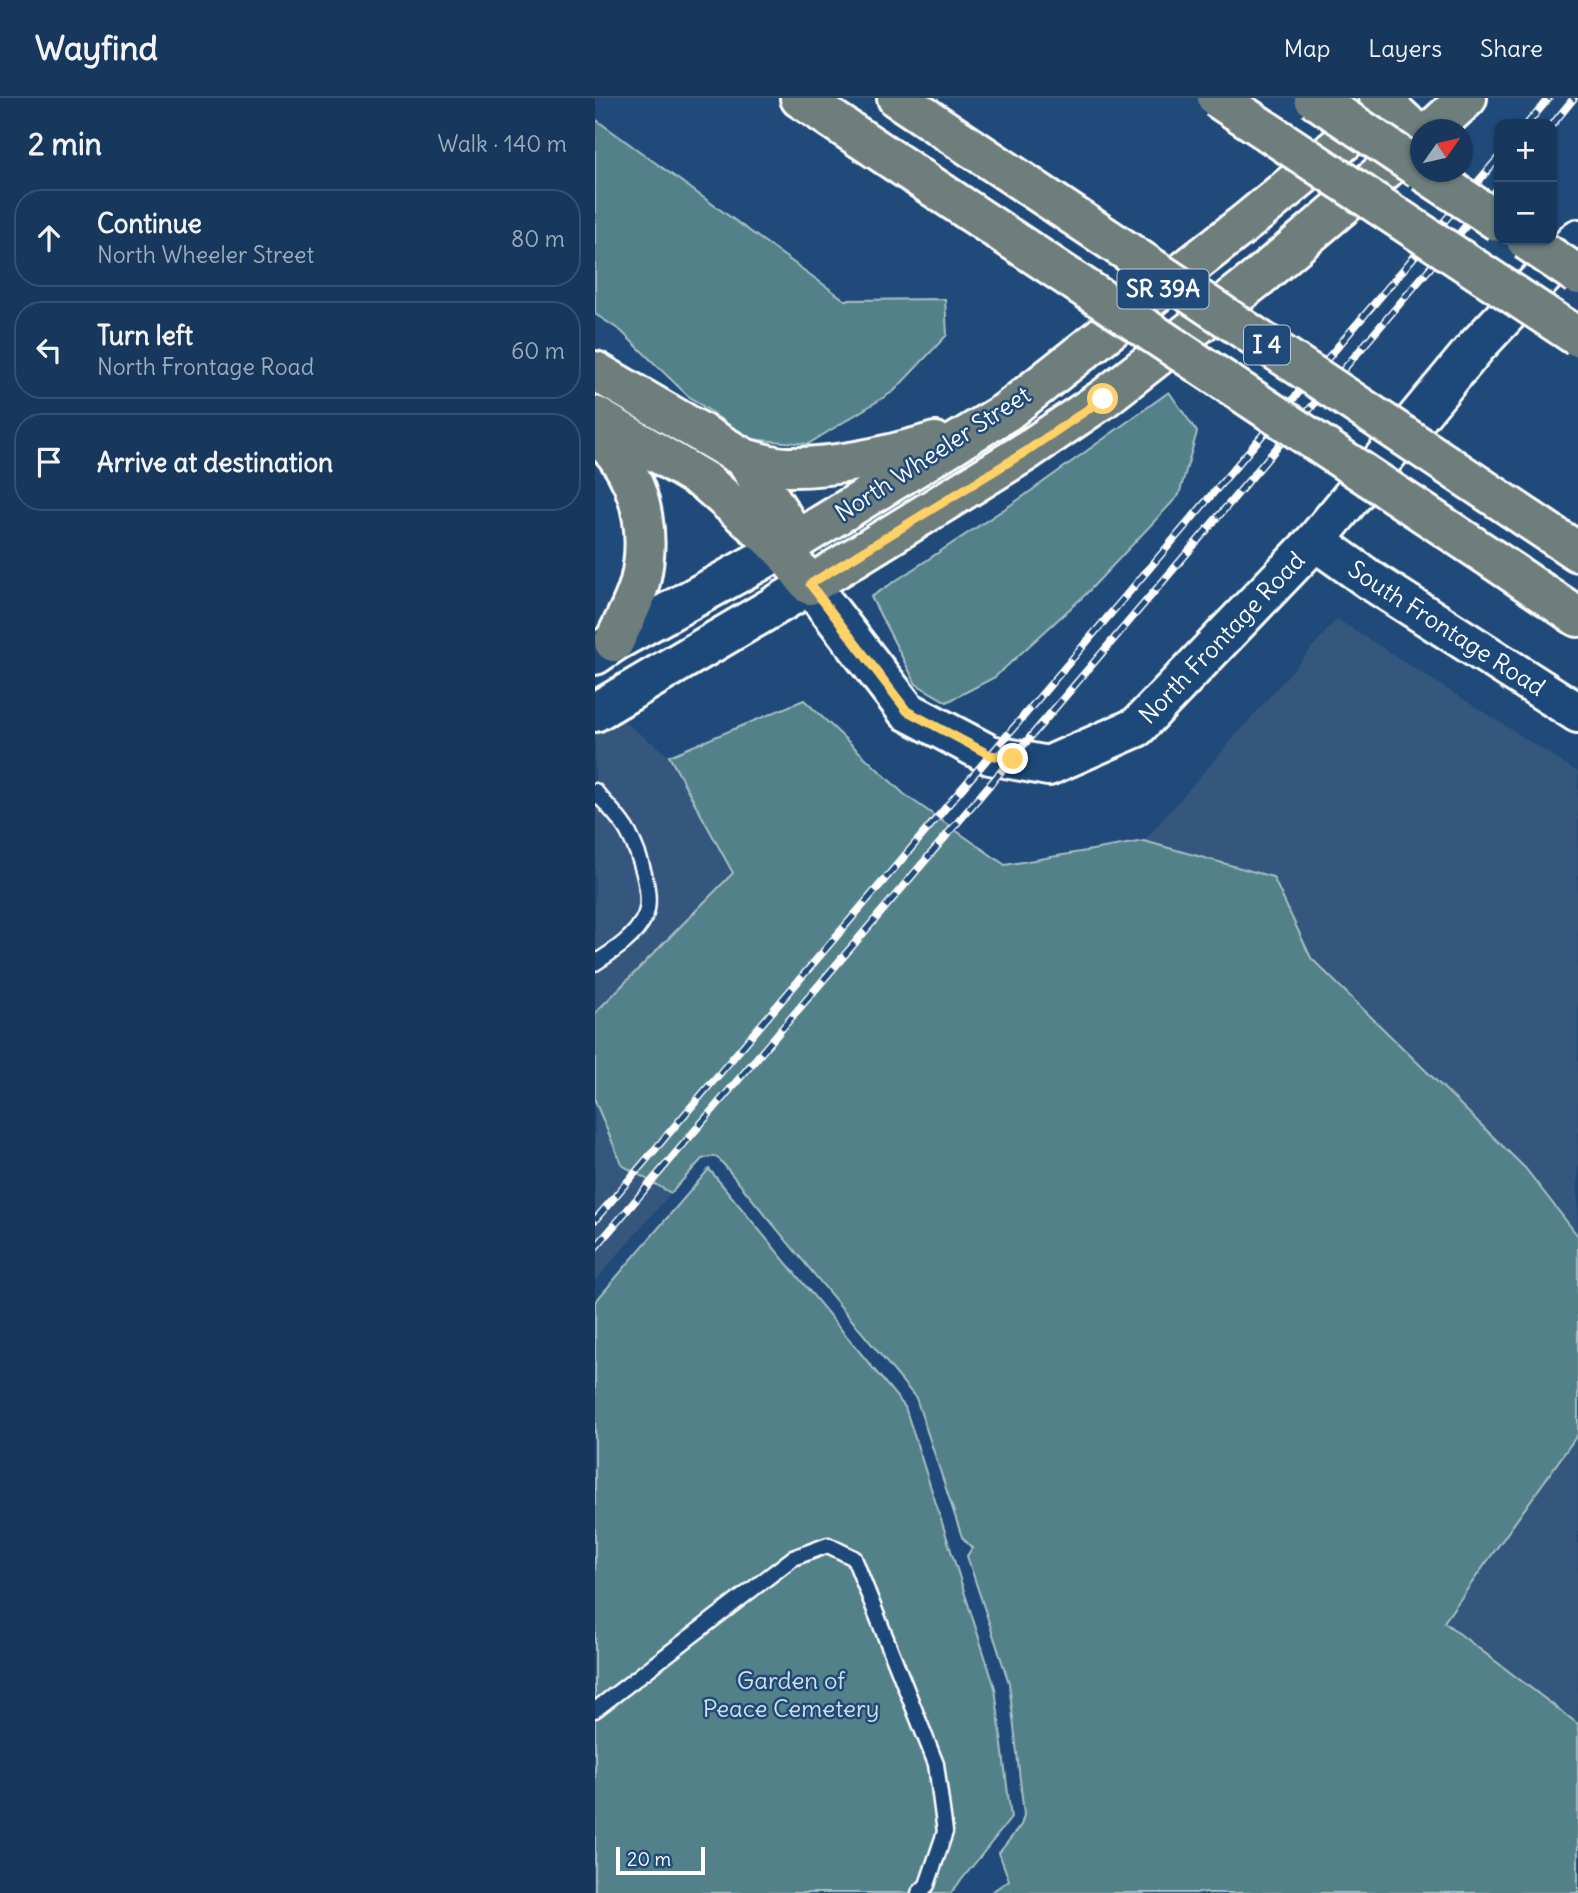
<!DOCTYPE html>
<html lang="en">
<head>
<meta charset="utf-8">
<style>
	body { margin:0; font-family:Delius,sans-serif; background:#244365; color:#f1f3f6 }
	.controls { position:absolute; right:21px; top:21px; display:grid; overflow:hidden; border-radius:14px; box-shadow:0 2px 5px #0004 }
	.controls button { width:63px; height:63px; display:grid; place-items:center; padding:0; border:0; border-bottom:2px solid #365272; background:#17385c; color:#f1f3f6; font:35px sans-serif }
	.compass { position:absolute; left:815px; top:21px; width:63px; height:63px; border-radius:50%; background:#17385c; box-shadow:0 2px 5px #0004; rotate:56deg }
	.scale { position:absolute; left:21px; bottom:18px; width:89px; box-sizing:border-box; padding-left:7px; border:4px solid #fff; border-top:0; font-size:19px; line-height:24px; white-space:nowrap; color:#fff; -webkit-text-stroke:5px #1f4a7a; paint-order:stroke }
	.stop { position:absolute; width:21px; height:21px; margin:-16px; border:5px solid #ffd166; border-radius:50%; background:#fff }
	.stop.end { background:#ffd166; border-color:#fff; box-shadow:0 2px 7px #0008 }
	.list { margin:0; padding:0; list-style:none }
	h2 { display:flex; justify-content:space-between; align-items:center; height:91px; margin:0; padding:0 28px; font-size:30px }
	h2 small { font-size:23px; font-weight:400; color:#9eacbb }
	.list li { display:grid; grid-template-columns:46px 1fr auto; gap:21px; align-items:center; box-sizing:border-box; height:98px; margin:0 14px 14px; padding:0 14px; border:2px solid #365272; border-radius:28px }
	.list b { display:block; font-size:26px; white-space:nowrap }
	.list p { margin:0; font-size:23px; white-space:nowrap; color:#9eacbb }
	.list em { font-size:23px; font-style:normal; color:#9eacbb }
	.icon { flex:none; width:38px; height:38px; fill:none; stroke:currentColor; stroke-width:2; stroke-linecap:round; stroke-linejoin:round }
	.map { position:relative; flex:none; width:983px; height:1795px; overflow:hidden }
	header { display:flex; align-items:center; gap:42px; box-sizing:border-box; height:98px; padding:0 35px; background:#17385c; border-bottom:2px solid #365272 }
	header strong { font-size:33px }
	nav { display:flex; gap:38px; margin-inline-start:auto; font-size:24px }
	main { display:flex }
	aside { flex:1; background:#17385c }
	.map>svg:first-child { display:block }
</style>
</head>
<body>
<header>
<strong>Wayfind</strong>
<nav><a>Map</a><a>Layers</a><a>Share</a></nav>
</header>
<main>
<aside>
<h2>2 min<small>Walk · 140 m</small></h2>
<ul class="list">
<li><svg class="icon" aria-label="ahead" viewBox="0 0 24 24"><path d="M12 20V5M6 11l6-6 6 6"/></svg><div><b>Continue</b><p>North Wheeler Street</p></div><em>80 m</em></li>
<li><svg class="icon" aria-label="left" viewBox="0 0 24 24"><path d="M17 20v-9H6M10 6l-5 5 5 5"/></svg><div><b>Turn left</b><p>North Frontage Road</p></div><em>60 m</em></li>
<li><svg class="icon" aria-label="arrive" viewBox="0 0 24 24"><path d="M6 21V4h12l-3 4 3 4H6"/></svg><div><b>Arrive at destination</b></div></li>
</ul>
</aside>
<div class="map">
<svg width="983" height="1795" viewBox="0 0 983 1795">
	<rect width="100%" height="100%" fill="#1f4a7a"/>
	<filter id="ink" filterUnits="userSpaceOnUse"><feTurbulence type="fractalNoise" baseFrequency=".0143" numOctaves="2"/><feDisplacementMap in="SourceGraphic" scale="14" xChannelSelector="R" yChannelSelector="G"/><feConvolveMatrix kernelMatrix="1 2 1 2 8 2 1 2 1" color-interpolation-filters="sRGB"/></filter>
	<g filter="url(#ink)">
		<!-- built -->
		<path fill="#34577d" d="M742 521 983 674V1138L930 1070 716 860 678 779 549 743Z
			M21 617 74 658 138 775 0 915V631Z
			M0 1003 27 1067 76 1095 0 1183Z
			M983 1336V1626L848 1524Z"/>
		<!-- green -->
		<path fill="#52818a" stroke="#a8c0c4" stroke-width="2" d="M0 21 250 202 350 201 352 237 299 293 213 346 154 341 92 297 26 233 0 216Z
			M574 294 602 334 584 397 491 496 400 579 352 604 321 586 276 499 426 400Z
			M209 602 309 696 410 767 549 743 678 779 716 860 930 1070 983 1138V1336L849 1524 983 1626V1795H395L414 1782 404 1755 426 1727 429 1717 414 1585 372 1458 377 1450 367 1439 321 1300 125 1062 119 1058 107 1061 76 1095 27 1067 0 1003V915L138 775 74 658Z
			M114 1071 310 1309 400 1590 416 1720 356 1795H0V1204Z"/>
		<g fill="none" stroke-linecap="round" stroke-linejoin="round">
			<!-- lane casing -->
			<g stroke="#fff" stroke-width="19">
				<path id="lane" d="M0 693C11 707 26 720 34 736 44 755 59 797 50 818 41 839 19 853 0 865
					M0 1612 198 1460 233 1447 259 1460 341 1666 350 1734 332 1787 324 1795"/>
			</g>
			<!-- secondary casing -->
			<g stroke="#fff" stroke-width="44">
				<g id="secondary">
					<path id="s1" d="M720 443 775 482 983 615"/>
					<path d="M0 557 19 544 187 451"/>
					<path id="s2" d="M0 614 215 487 312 613 395 657 453 668 542 629 720 443 880 250 983 141"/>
				</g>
			</g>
			<!-- primary casing -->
			<g stroke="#fff" stroke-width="44">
				<path id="primary" d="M788 11 654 122 411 314 187 451 215 487 430 354 508 301 663 180 825 42
					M837 32 872 0
					M149 360C163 364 178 369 193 369 242 370 293 358 340 344"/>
			</g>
			<!-- highway casing -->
			<g stroke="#fff" stroke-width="44">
				<path id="highway" d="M205 0 374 113
					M302 0 410 72
					M784 0 825 38
					M0 273 149 360 192 426 187 451
					M0 318 111 384 187 451
					M0 336C8 343 17 350 23 359 49 396 55 441 45 484 40 504 28 525 19 544
					M935 422 983 454
					M899 462 983 519"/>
			</g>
			<!-- lane -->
			<use href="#lane" stroke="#1f4a7a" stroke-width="14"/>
			<!-- secondary -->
			<use href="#secondary" stroke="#1f4a7a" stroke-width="38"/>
			<!-- primary -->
			<use href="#primary" stroke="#6d7e7c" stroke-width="38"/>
			<!-- highway -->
			<use href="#highway" stroke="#6d7e7c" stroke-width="38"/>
			<!-- rail casing -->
			<g stroke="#fff" stroke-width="8">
				<path id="rail" d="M932 26 954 0
					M957 27 979 0
					M0 1122 904 59
					M0 1150 904 89"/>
			</g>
			<!-- rail -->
			<use href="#rail" stroke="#1f4a7a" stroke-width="5" stroke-dasharray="16" stroke-linecap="butt"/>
			<!-- highway-bridge casing -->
			<g stroke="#fff" stroke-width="44" stroke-linecap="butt">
				<path id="highway-bridge" d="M622 0 983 239
					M719 0 825 71
					M410 72 935 422
					M829 74 904 124
					M374 113 899 462
					M931 142 983 177"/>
			</g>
			<!-- highway-bridge -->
			<use href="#highway-bridge" stroke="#6d7e7c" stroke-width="38"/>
		</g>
	</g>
	<g fill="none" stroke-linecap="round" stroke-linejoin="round" filter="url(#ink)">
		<!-- route -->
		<path stroke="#ffd166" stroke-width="9" d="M418 661 395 657 312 613 215 486 430 354 508 301"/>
	</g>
	<g text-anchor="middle" stroke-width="5" stroke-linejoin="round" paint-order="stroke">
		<!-- shield labels -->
		<g fill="#1f4a7a" stroke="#bcc9d7" stroke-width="2">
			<rect x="522.5" y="171.5" width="91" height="39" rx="5"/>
			<rect x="649" y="227.5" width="46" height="39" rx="5"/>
		</g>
		<g font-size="23" font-weight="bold" fill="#fff">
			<text x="568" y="199">SR 39A</text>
			<text x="672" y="255">I 4</text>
		</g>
		<!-- street labels -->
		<g font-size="24" fill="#fff" stroke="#1f4a7a">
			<text transform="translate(338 356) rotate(-33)" y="8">North Wheeler Street</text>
			<text dy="8" stroke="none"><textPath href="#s1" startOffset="158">South Frontage Road</textPath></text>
			<text dy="8" stroke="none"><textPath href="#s2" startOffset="782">North Frontage Road</textPath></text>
		</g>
		<!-- park labels -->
		<g font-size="24" fill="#d4e0e2" stroke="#1f4a7a">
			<text x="196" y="1591">Garden of<tspan x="196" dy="28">Peace Cemetery</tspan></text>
		</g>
	</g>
</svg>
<div class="controls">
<button>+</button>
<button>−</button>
</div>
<svg class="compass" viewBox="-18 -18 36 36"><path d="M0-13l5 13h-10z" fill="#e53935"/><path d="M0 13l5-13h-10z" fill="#9eacbb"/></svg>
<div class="scale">20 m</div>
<div class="stop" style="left:508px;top:301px"></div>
<div class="stop end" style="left:418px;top:661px"></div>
</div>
</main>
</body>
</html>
